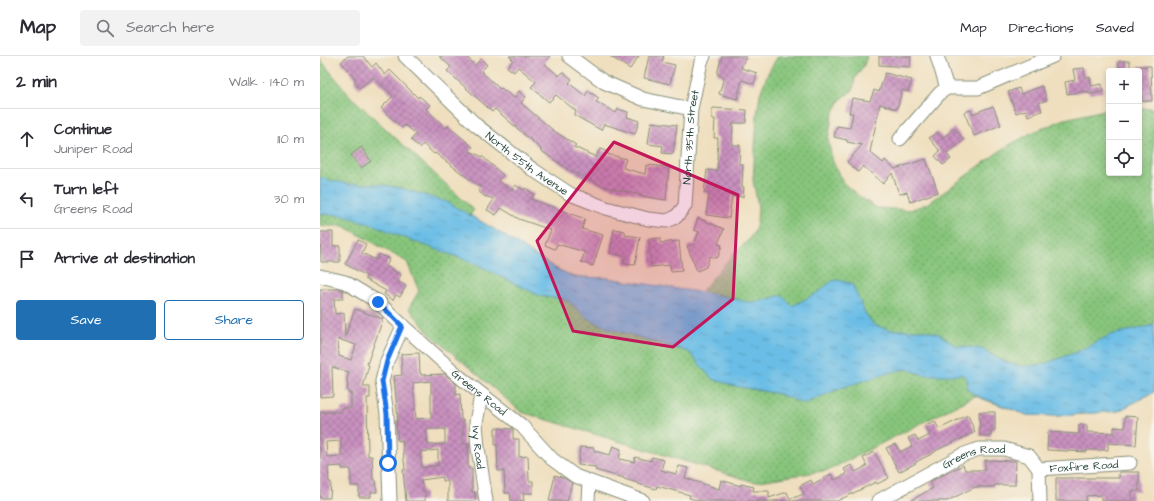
<!DOCTYPE html>
<html lang="en">
<head>
<meta charset="utf-8">
<style>
	body { margin:0; font-family:"Architects Daughter",sans-serif; background:#f2f2f3; color:#2b2b33 }
	.controls { position:absolute; right:12px; top:12px; display:grid; overflow:hidden; border-radius:4px; box-shadow:0 2px 6px #0003 }
	.controls button { width:36px; height:36px; display:grid; place-items:center; padding:0; border:0; border-bottom:1px solid #e1e1e2; background:#fff; color:#2b2b33; font:20px sans-serif }
	.stop { position:absolute; width:12px; height:12px; margin:-9px; border:3px solid #1a73e8; border-radius:50%; background:#fff }
	.stop.end { background:#1a73e8; border-color:#fff; box-shadow:0 1px 4px #0008 }
	.list { margin:0; padding:0; list-style:none }
	h2 { display:flex; justify-content:space-between; align-items:center; height:52px; margin:0; padding:0 16px; font-size:17px }
	h2 small { font-size:13px; font-weight:400; color:#7c7c81 }
	.list li { display:grid; grid-template-columns:26px 1fr auto; gap:12px; align-items:center; box-sizing:border-box; height:60px; padding:0 16px; border-top:1px solid #e1e1e2 }
	.list b { display:block; font-size:15px; white-space:nowrap }
	.list p { margin:0; font-size:13px; white-space:nowrap; color:#7c7c81 }
	.list em { font-size:13px; font-style:normal; color:#7c7c81 }
	.actions { display:flex; gap:8px; padding:12px 16px }
	.actions a { flex:1; padding:9px 0; border:1px solid #1f6fb2; border-radius:4px; text-align:center; font-size:14px; color:#1f6fb2 }
	.actions .main { background:#1f6fb2; color:#fff }
	.icon { flex:none; width:22px; height:22px; fill:none; stroke:currentColor; stroke-width:2; stroke-linecap:round; stroke-linejoin:round }
	.map { position:relative; flex:none; width:834px; height:445px; overflow:hidden }
	header { display:flex; align-items:center; gap:24px; box-sizing:border-box; height:56px; padding:0 20px; background:#fff; border-bottom:1px solid #e1e1e2 }
	header strong { font-size:19px }
	nav { display:flex; gap:22px; margin-inline-start:auto; font-size:14px }
	.search { width:280px; height:36px; background:#f2f2f3; display:flex; align-items:center; gap:10px; box-sizing:border-box; padding:0 14px; border-radius:4px; color:#7c7c81; font-size:15px }
	main { display:flex }
	aside { flex:1; background:#fff }
	.map>svg:first-child { display:block }
</style>
</head>
<body>
<header>
<strong>Map</strong>
<div class="search"><svg class="icon" aria-label="search" viewBox="0 0 24 24"><circle cx="10" cy="10" r="6"/><path d="M15 15l6 6"/></svg>Search here</div>
<nav><a>Map</a><a>Directions</a><a>Saved</a></nav>
</header>
<main>
<aside>
<h2>2 min<small>Walk · 140 m</small></h2>
<ul class="list">
<li><svg class="icon" aria-label="ahead" viewBox="0 0 24 24"><path d="M12 20V5M6 11l6-6 6 6"/></svg><div><b>Continue</b><p>Juniper Road</p></div><em>110 m</em></li>
<li><svg class="icon" aria-label="left" viewBox="0 0 24 24"><path d="M17 20v-9H6M10 6l-5 5 5 5"/></svg><div><b>Turn left</b><p>Greens Road</p></div><em>30 m</em></li>
<li><svg class="icon" aria-label="arrive" viewBox="0 0 24 24"><path d="M6 21V4h12l-3 4 3 4H6"/></svg><div><b>Arrive at destination</b></div></li>
</ul>
<div class="actions"><a class="main">Save</a><a>Share</a></div>
</aside>
<div class="map">
<svg width="834" height="445" viewBox="0 0 834 445">
	<defs>
		<pattern id="grass-dots" width="8" height="8" patternUnits="userSpaceOnUse"><rect width="8" height="8" fill="#87c57b"/><path d="M2 2h.1M6 6h.1" fill="none" stroke="#6ea166" stroke-width="1.8" stroke-linecap="round"/></pattern>
		<pattern id="water-ripples" width="26" height="14" patternUnits="userSpaceOnUse"><rect width="26" height="14" fill="#6abde6"/><path d="M2 4q2-2 4 0t4 0M15 11q2-2 4 0t4 0" fill="none" stroke="#579bbb"/></pattern>
		<pattern id="building-cross-hatch" width="8" height="8" patternUnits="userSpaceOnUse"><rect width="8" height="8" fill="#c991bf"/><path d="M0 0l8 8M0 8l8-8" fill="none" stroke="#a3789c"/></pattern>
	</defs>
	<rect width="100%" height="100%" fill="#f7f3e8"/>
	<filter id="ink" filterUnits="userSpaceOnUse"><feTurbulence type="fractalNoise" baseFrequency=".025" numOctaves="2"/><feDisplacementMap in="SourceGraphic" scale="8" xChannelSelector="R" yChannelSelector="G"/><feConvolveMatrix kernelMatrix="1 2 1 2 8 2 1 2 1" color-interpolation-filters="sRGB"/></filter>
	<filter id="wash" filterUnits="userSpaceOnUse"><feTurbulence type="fractalNoise" baseFrequency=".012" numOctaves="4" result="noise"/><feDisplacementMap in="SourceGraphic" scale="16" xChannelSelector="R" yChannelSelector="G"/><feGaussianBlur stdDeviation="0.9" result="paint"/><feColorMatrix in="noise" values="0 0 0 0 0 0 0 0 0 0 0 0 0 0 0 0 0 1.4 0 .05"/><feComposite in="paint" operator="in"/></filter>
	<g filter="url(#wash)">
		<rect width="100%" height="100%" fill="#efdfbe"/>
		<!-- grass -->
		<path fill="url(#grass-dots)" stroke="#538158" d="M458 0H547L544 9 535 22 533 34 520 44 512 60 508 84 513 106 523 127 540 141 557 152 590 154 609 147 684 92 711 77 745 63 789 53V117H819V52L834 53V336L798 355 737 360 707 359 655 340 509 414 434 426 201 356 108 276 89 252 99 235 87 206 24 170H0V3L30 40 154 154 150 159 235 212 254 221 287 222 380 237 416 195 427 186 434 176 437 166 438 150 433 124 437 59 440 38 448 17Z"/>
		<!-- water -->
		<path fill="url(#water-ripples)" stroke="#447d8d" d="M0 121 8 124 30 128H58L81 132 127 146 174 173 235 212 254 221 287 222 399 239 427 246 441 245 462 239 472 250C480 246 488 242 495 238 513 228 507 219 532 228L545 257 554 269 570 274H604L619 278 636 290 662 293 680 304 700 310 721 309 757 296 790 279 834 269V336L798 355 737 360 707 359 655 339 646 332 648 325 644 319H605L586 313 568 317 521 332 484 348 459 338 415 330 392 323 369 296 288 272 267 262 247 244 220 240 154 207 85 182 54 169 21 159 0 158Z"/>
		<g id="blocks">
			<!-- building -->
			<path fill="url(#building-cross-hatch)" fill-rule="evenodd" d="M28 0H43L52 11 56 7 65 19 70 14 98 42 99 40 110 49 106 53 126 72 128 70 153 91 149 95 163 101 183 119 178 125 192 134 195 129 204 134 205 132 214 138 211 143 265 163 262 173 283 179 273 210 261 206 265 196 237 188 235 193 225 189 231 174 199 163 181 152 176 159 167 154 174 143 164 140 158 135 160 131 115 97 114 98 103 88 100 92 91 84 96 78 85 69 82 72 61 52 73 40 53 21 39 32 34 26 36 23 21 6Z
				M119 0H146L155 9 161 3 167 9 161 15 180 33 181 32 194 42 199 35 206 41 201 47 234 75 256 89 254 91 276 101 280 93 288 96 287 98 306 103 303 112 325 118 326 109 349 111 346 144 320 140V139L283 130 251 115 220 94 221 93 175 53 172 56 166 50 127 15 131 11Z
				M189 0H230L224 7 239 20 243 16 252 23 249 27 265 40 268 35 279 42 276 46 296 57 298 53 308 56 307 61 319 65 315 78 284 68 281 74 254 59 256 55 236 39 229 46 211 31 216 26 198 11 194 16 187 11 193 4Z
				M290 0H319L310 13Z
				M329 0H344L342 6 355 9 350 28 324 22Z
				M402 0H426L421 12 437 17 434 28 422 24 417 43 399 38 404 21 397 18Z
				M559 0H591L590 11 559 9Z
				M799 5H810V15H799Z
				M819 10H831L832 45H822L821 33H819Z
				M764 12 765 21H770L771 30 782 28 783 36 769 38 768 35 747 38 745 26 755 24 753 13Z
				M565 17 592 24 588 36 582 34 577 53 560 48 550 96 563 107 565 104 575 113 606 103 618 136 590 146 587 136 579 138 572 117 563 128 543 110 538 116 527 106 542 89 527 86V84L514 81 517 70 530 72 533 57H529L532 42 550 45 554 34 559 36Z
				M722 30 727 44 719 47 722 55 708 60 706 54 696 57 688 36 699 32 701 38Z
				M673 50 681 69 654 80 644 56 651 54 652 58Z
				M392 52 427 54 426 67H413L412 89H420L419 108H423L422 131H424L423 141 412 140 409 162 386 159 389 138 384 137 387 114 397 115 398 104H397L398 82H394L395 63H392Z
				M331 66 357 69 353 98 342 97 343 90 328 88Z
				M634 72 644 84 627 98 631 103 623 109 615 100 620 95 609 82 617 76 623 82Z
				M41 91 51 105 41 112 31 99Z
				M378 162 404 173 398 188 402 189 398 201 395 202 390 200 386 211 377 215 367 190 374 188 379 176 374 174Z
				M294 173 305 175V179L320 181 315 209 304 208 305 200 290 197Z
				M0 176H13V190H20V206H1Z
				M340 182V187L359 185 362 215 351 216 350 209 331 211 329 183Z
				M38 184 46 188 42 197 56 204 59 198 70 203 66 210 81 219 77 225 86 230 80 241 76 239 73 244 64 238 66 235 45 223 47 220 25 208Z
				M0 233H19L23 234V243H14L15 258 24 257 25 281 35 253 63 263 47 308 49 309 43 331H50V342H47L48 400H52L53 424H56L57 436H51V441H39V430H31V413H22V410L8 411 9 426H11L10 442H0V356H21V352H31V337H28L27 323 29 316 12 311 13 340 0 341ZM18 283 36 289 31 304 19 300ZM21 385V400L7 401 6 386Z
				M99 297 100 317H101V319L125 318 136 328V339L140 338 141 364H143V388H148V412H152V436H155V445H128V425H123V421L101 424 103 436H105V445H86L83 414H85L82 384 78 385 76 365H78L74 320 82 319 81 298ZM111 325V362L96 363 93 327ZM106 373H125V388L108 389ZM118 394V409L102 412 100 396Z
				M659 356H675V374H671V380H660Z
				M648 359 655 376 615 395V396L596 406V407L579 416 566 392 575 388 580 396 592 390 588 382 595 379 598 385 610 379 605 369 615 365 619 373Z
				M805 360 818 361 816 389 788 387V394H767V396L727 394 728 376 759 378V369H767V376L794 377V371L805 372Z
				M175 372 193 373V383H199V401L208 400 209 425H213V437H203L204 445H191L190 437H185L184 415H178L177 389H175Z
				M293 390 301 393 299 403 314 406 315 401 331 405 332 401 344 404 341 414 356 418 359 410 368 412 365 422 399 433 401 424 421 430V428L434 431 433 435H449V442L467 436 470 443 484 438 480 430 491 424 493 428 511 418 514 424 527 418 524 413 531 409 535 416 547 410 543 402 554 396 569 422 557 428 556 426 517 445H380L369 442 370 439 337 430 336 433 318 428V427L304 423V422L275 414 276 411 258 409 260 391 274 392V395L290 399Z
				M665 404 696 405 695 429H674V431H655L627 445H590L613 432 609 426 643 409 645 414H665Z
				M799 416H819V435H812V445H781V439L766 440V445H736V422H799Z
				M235 419 244 422 252 427 247 445H229Z"/>
		</g>
	</g>
	<g filter="url(#ink)">
		<use href="#blocks" fill-opacity="0" stroke="#878e79" stroke-width="1"/>
		<g fill="none" stroke-linecap="round" stroke-linejoin="round">
			<!-- minor casing -->
			<g stroke="#878e79" stroke-width="15">
				<g id="minor">
					<path id="s1" d="M85 0 156 69 212 113 250 138 286 152 328 163 347 165 356 161 365 150 371 53 381 6 384 0"/>
					<path d="M249 0 284 26 323 43 371 53"/>
					<path d="M617 0 627 32"/>
					<path d="M627 32H658L733 0"/>
					<path d="M580 83 620 37 627 32"/>
					<path id="s2" d="M0 220 25 226 58 246 83 270 141 322 201 369 232 403 255 420 323 445"/>
					<path id="s3" d="M161 339 156 367 158 392 166 445"/>
					<path id="s4" d="M719 413 810 407"/>
					<path d="M70 445 67 358 62 325 67 305 83 270"/>
					<path d="M268 445 269 426"/>
					<path id="s5" d="M558 445 642 399 659 393H684L709 400 719 413 720 445"/>
				</g>
			</g>
			<!-- minor -->
			<use href="#minor" stroke="#fff" stroke-width="13"/>
		</g>
	</g>
	<g fill="none" stroke-linecap="round" stroke-linejoin="round" filter="url(#ink)">
		<!-- route -->
		<path stroke="#1a73e8" stroke-width="5" d="M58 246 82 270 67 305 62 325 67 358 68 407"/>
	</g>
	<!-- marked area -->
	<path fill="#c2185b" fill-opacity="0.2" stroke="#c2185b" stroke-width="3" stroke-linejoin="round" d="M294 86 418 139 413 243 353 291 253 275 217 185Z"/>
	<g text-anchor="middle" stroke-width="3" stroke-linejoin="round" paint-order="stroke">
		<!-- street labels -->
		<g font-size="11" fill="#1f3d34" stroke="#f7f3e8">
			<text dy="4" stroke="none"><textPath href="#s1" startOffset="410">North 35th Street</textPath></text>
			<text dy="4" stroke="none"><textPath href="#s1" startOffset="163">North 55th Avenue</textPath></text>
			<text dy="4" stroke="none"><textPath href="#s2" startOffset="200">Greens Road</textPath></text>
			<text dy="4" stroke="none"><textPath href="#s3" startOffset="53">Ivy Road</textPath></text>
			<text dy="4" stroke="none"><textPath href="#s5" startOffset="107">Greens Road</textPath></text>
			<text dy="4" stroke="none"><textPath href="#s4" startOffset="45">Foxfire Road</textPath></text>
		</g>
	</g>
</svg>
<div class="controls">
<button>+</button>
<button>−</button>
<button><svg class="icon" aria-label="locate" viewBox="0 0 24 24"><circle cx="12" cy="12" r="6"/><path d="M12 2v4M12 18v4M2 12h4M18 12h4"/></svg></button>
</div>
<div class="stop" style="left:68px;top:407px"></div>
<div class="stop end" style="left:58px;top:246px"></div>
</div>
</main>
</body>
</html>
